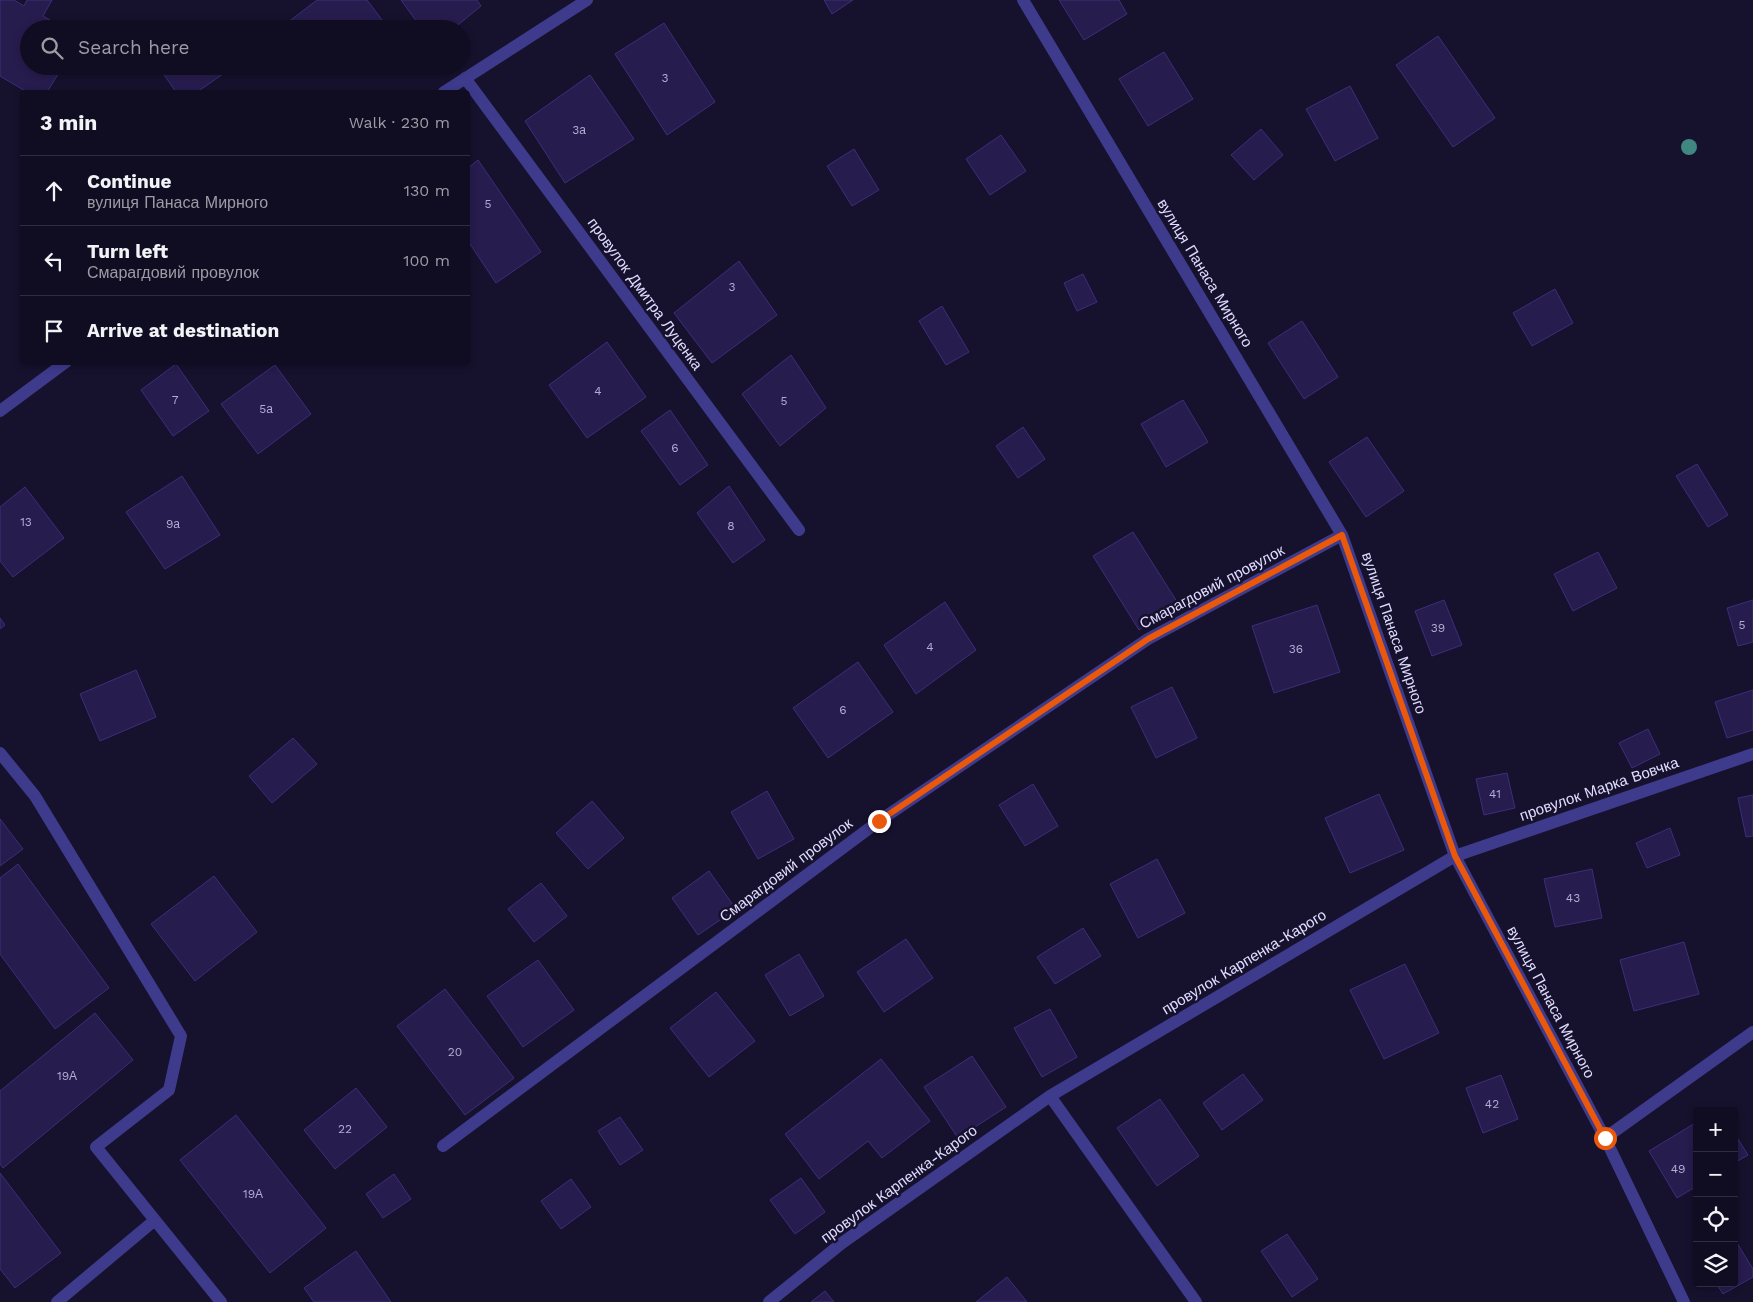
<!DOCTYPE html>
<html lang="en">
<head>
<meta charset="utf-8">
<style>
	body { margin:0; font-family:"Work Sans",sans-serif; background:#19162a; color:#f1f3f6 }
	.controls { position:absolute; right:15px; bottom:15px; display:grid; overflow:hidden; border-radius:5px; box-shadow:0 2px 8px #0003 }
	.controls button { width:45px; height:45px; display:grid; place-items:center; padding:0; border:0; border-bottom:1px solid #302d40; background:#100d22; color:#f1f3f6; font:25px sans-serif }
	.stop { position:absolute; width:15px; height:15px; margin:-11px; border:4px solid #ea580c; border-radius:50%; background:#fff }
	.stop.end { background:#ea580c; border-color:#fff; box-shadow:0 1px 5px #0008 }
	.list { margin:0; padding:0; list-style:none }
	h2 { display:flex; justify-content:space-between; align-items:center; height:65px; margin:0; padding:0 20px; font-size:21px }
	h2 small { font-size:16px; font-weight:400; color:#9c9ca5 }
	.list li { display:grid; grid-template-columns:32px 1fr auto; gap:15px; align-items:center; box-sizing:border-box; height:70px; padding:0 20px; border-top:1px solid #302d40 }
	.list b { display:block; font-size:19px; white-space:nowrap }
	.list p { margin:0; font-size:16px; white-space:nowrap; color:#9c9ca5 }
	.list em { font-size:16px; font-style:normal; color:#9c9ca5 }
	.icon { flex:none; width:28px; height:28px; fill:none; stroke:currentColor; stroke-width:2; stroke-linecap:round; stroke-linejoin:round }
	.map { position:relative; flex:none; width:1753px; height:1302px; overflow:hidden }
	.search { position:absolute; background:#100d22; box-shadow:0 2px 8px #0003; left:20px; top:20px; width:450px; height:55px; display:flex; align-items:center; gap:12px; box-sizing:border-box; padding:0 18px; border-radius:28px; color:#9c9ca5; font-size:19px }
	.panel { position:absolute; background:#100d22; box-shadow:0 2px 8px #0003; left:20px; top:90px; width:450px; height:275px; border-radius:5px }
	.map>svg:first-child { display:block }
</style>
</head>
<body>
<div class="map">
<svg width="1753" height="1302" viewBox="0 0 1753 1302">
	<rect width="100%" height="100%" fill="#16112d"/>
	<!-- building -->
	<path fill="#271c4e" stroke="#3d2e7b" d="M0 0H14L24 6 27 0H52L43 16 65 29H29V66H63L47 92H27L0 76Z
		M317 0H367L382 20 370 29H279Z
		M401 0H477L481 6 453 29H422Z
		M824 0H853L832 14Z
		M1059 0H1119L1127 14 1084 40Z
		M193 21 198 29H182Z
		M664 23 715 102 667 135 615 54Z
		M1438 36 1495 118 1453 147 1396 65Z
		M1164 52 1193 99 1148 126 1119 79Z
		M158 66H222L226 72 197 92H176Z
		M306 66H318L310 72Z
		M590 75 634 139 565 183 525 121Z
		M1350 86 1378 138 1335 161 1306 109Z
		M1261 129 1283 155 1254 180 1231 155Z
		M1001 135 1026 171 990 195 966 159Z
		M854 149 879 190 852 206 827 166Z
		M478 160 541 252 496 283 468 241V168Z
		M739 261 777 315 712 363 674 313Z
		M1083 274 1097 302 1077 311 1064 283Z
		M1555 289 1573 323 1532 346 1513 313Z
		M942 306 969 352 946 365 919 321Z
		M1302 321 1338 377 1304 399 1268 343Z
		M607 342 646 397 587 438 549 385Z
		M791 355 826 408 780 446 742 394Z
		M176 364 209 411 173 436 141 390Z
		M275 365 311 414 258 454 221 404Z
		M1183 400 1208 442 1166 467 1141 424Z
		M670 410 708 465 680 485 641 431Z
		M1023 427 1045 459 1018 478 996 446Z
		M1367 437 1404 491 1366 517 1329 462Z
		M1697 464 1728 515 1708 527 1676 476Z
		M182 476 220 535 165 569 126 512Z
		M729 486 765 540 733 563 697 513Z
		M25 487 64 538 13 577 0 561V507Z
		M1133 532 1179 605 1139 630 1093 556Z
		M1598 552 1617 588 1573 611 1554 574Z
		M1444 600 1462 645 1432 656 1415 611Z
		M1753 600V642L1738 646 1727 608Z
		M945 602 976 650 916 694 884 645Z
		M1317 605 1340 672 1274 693 1252 626Z
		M0 618 5 625 0 629Z
		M858 662 893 712 828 758 793 708Z
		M136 670 156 717 100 741 80 694Z
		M1172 687 1197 738 1156 758 1131 707Z
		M1753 690V730L1727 738 1715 702Z
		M1648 729 1660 754 1632 768 1619 743Z
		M293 738 317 764 272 803 249 776Z
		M1507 773 1515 808 1484 815 1476 779Z
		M1033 784 1058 826 1025 846 999 805Z
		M767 791 794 839 758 859 731 812Z
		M1379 794 1404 850 1350 873 1325 818Z
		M1753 795V836L1746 837 1738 798Z
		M592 801 624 838 588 869 556 833Z
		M0 819 23 849 0 866Z
		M1670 828 1680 855 1647 868 1636 843Z
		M1157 859 1185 913 1138 938 1110 884Z
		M18 864 109 988 55 1029 0 954V878Z
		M1592 869 1602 918 1555 927 1544 879Z
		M709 871 736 909 698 935 672 898Z
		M214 876 257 932 195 981 151 924Z
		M541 883 567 916 534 942 508 909Z
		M1083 928 1101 956 1055 984 1037 957Z
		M906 939 933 978 884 1012 857 972Z
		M1684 942 1699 994 1634 1011 1620 960Z
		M799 954 824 996 790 1016 765 975Z
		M538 960 574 1010 523 1047 487 996Z
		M1405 964 1439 1033 1384 1059 1350 990Z
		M445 989 514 1078 465 1115 397 1026Z
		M716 992 755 1041 709 1077 670 1028Z
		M1050 1009 1077 1057 1042 1077 1014 1028Z
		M95 1013 133 1060 3 1168 0 1164V1091Z
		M972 1056 1006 1107 958 1138 924 1087Z
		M881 1059 930 1121 882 1158 868 1141 819 1179 785 1134Z
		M1243 1074 1263 1100 1222 1130 1203 1103Z
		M1501 1075 1518 1119 1483 1133 1466 1088Z
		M356 1088 387 1127 335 1169 304 1130Z
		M1160 1099 1199 1156 1157 1186 1117 1128Z
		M236 1115 326 1228 270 1273 180 1160Z
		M620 1117 643 1150 620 1165 598 1131Z
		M1697 1122V1186L1677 1198 1649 1151Z
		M1734 1133 1748 1155 1734 1163Z
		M0 1173 61 1253 15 1288 0 1269Z
		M394 1174 411 1199 383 1218 366 1194Z
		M801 1178 825 1212 795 1234 770 1200Z
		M571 1179 591 1207 561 1229 541 1201Z
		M1287 1234 1318 1279 1292 1297 1261 1251Z
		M1734 1238 1753 1269V1277L1723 1294 1716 1283H1734Z
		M356 1251 391 1302H314L304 1288Z
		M1007 1277 1027 1302H976Z
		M825 1291 834 1302H811Z"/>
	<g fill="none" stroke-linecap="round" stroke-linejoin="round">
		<!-- minor -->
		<path stroke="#3e3b8d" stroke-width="12" d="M1023 0 1342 535 1455 856 1605 1138 1684 1302
			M465 78 799 530
			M444 92 587 0
			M0 411 66 362
			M0 753 35 796 181 1036 169 1090 96 1147 221 1302
			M1050 1096 1196 1302
			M1605 1138 1753 1032
			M443 1146 879 821 1148 639 1342 535
			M57 1302 155 1220
			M769 1302 842 1243 1050 1096 1455 856 1753 754"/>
	</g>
	<!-- trees -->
	<circle fill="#408681" cx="1689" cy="147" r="8"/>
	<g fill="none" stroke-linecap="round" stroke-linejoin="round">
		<!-- route -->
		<path stroke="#ea580c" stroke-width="6" d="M879 821 1148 639 1342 535 1455 856 1605 1138"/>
	</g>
	<g text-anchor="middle" stroke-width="5" stroke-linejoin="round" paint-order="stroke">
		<!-- number labels -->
		<g font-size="12" fill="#b2add3">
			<text x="665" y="82">3</text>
			<text x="579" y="134">3а</text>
			<text x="488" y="208">5</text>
			<text x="732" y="291">3</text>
			<text x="598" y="395">4</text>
			<text x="175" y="404">7</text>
			<text x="784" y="405">5</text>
			<text x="266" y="413">5а</text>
			<text x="675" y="452">6</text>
			<text x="26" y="526">13</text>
			<text x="173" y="528">9а</text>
			<text x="731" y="530">8</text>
			<text x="1742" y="629">5</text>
			<text x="1438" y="632">39</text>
			<text x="930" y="651">4</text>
			<text x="1296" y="653">36</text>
			<text x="843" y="714">6</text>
			<text x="1495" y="798">41</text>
			<text x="1573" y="902">43</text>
			<text x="455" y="1056">20</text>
			<text x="67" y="1080">19А</text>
			<text x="1492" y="1108">42</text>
			<text x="345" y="1133">22</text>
			<text x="1678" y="1173">49</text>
			<text x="253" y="1198">19А</text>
		</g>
		<!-- street labels -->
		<g font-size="15" fill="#e1ddff" stroke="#16112d">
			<text transform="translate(1205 273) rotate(59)" y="5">вулиця Панаса Мирного</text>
			<text transform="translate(645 294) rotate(54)" y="5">провулок Дмитра Луценка</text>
			<text transform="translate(1212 587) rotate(-28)" y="5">Смарагдовий провулок</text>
			<text transform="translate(1394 633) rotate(71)" y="5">вулиця Панаса Мирного</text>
			<text transform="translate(1599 789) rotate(-19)" y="5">провулок Марка Вовчка</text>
			<text transform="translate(786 870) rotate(-37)" y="5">Смарагдовий провулок</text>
			<text transform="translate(1244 962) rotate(-31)" y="5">провулок Карпенка-Карого</text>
			<text transform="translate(1551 1002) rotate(62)" y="5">вулиця Панаса Мирного</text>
			<text transform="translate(899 1184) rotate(-36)" y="5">провулок Карпенка-Карого</text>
		</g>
	</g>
</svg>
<div class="controls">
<button>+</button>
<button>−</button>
<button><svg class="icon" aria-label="locate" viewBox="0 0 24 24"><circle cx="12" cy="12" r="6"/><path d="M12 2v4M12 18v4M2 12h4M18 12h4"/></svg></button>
<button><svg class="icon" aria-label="layers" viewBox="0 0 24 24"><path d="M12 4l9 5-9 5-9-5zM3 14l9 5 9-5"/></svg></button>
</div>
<div class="stop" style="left:1605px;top:1138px"></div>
<div class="stop end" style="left:879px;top:821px"></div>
<div class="search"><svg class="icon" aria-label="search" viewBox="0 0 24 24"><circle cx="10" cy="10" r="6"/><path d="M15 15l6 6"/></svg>Search here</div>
<section class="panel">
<h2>3 min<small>Walk · 230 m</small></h2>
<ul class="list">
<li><svg class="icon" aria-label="ahead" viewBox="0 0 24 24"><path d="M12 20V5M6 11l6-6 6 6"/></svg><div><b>Continue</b><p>вулиця Панаса Мирного</p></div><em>130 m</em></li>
<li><svg class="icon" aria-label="left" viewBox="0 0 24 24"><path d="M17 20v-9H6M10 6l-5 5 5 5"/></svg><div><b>Turn left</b><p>Смарагдовий провулок</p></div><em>100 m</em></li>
<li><svg class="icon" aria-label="arrive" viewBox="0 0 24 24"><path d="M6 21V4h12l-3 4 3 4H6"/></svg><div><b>Arrive at destination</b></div></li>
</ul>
</section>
</div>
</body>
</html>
